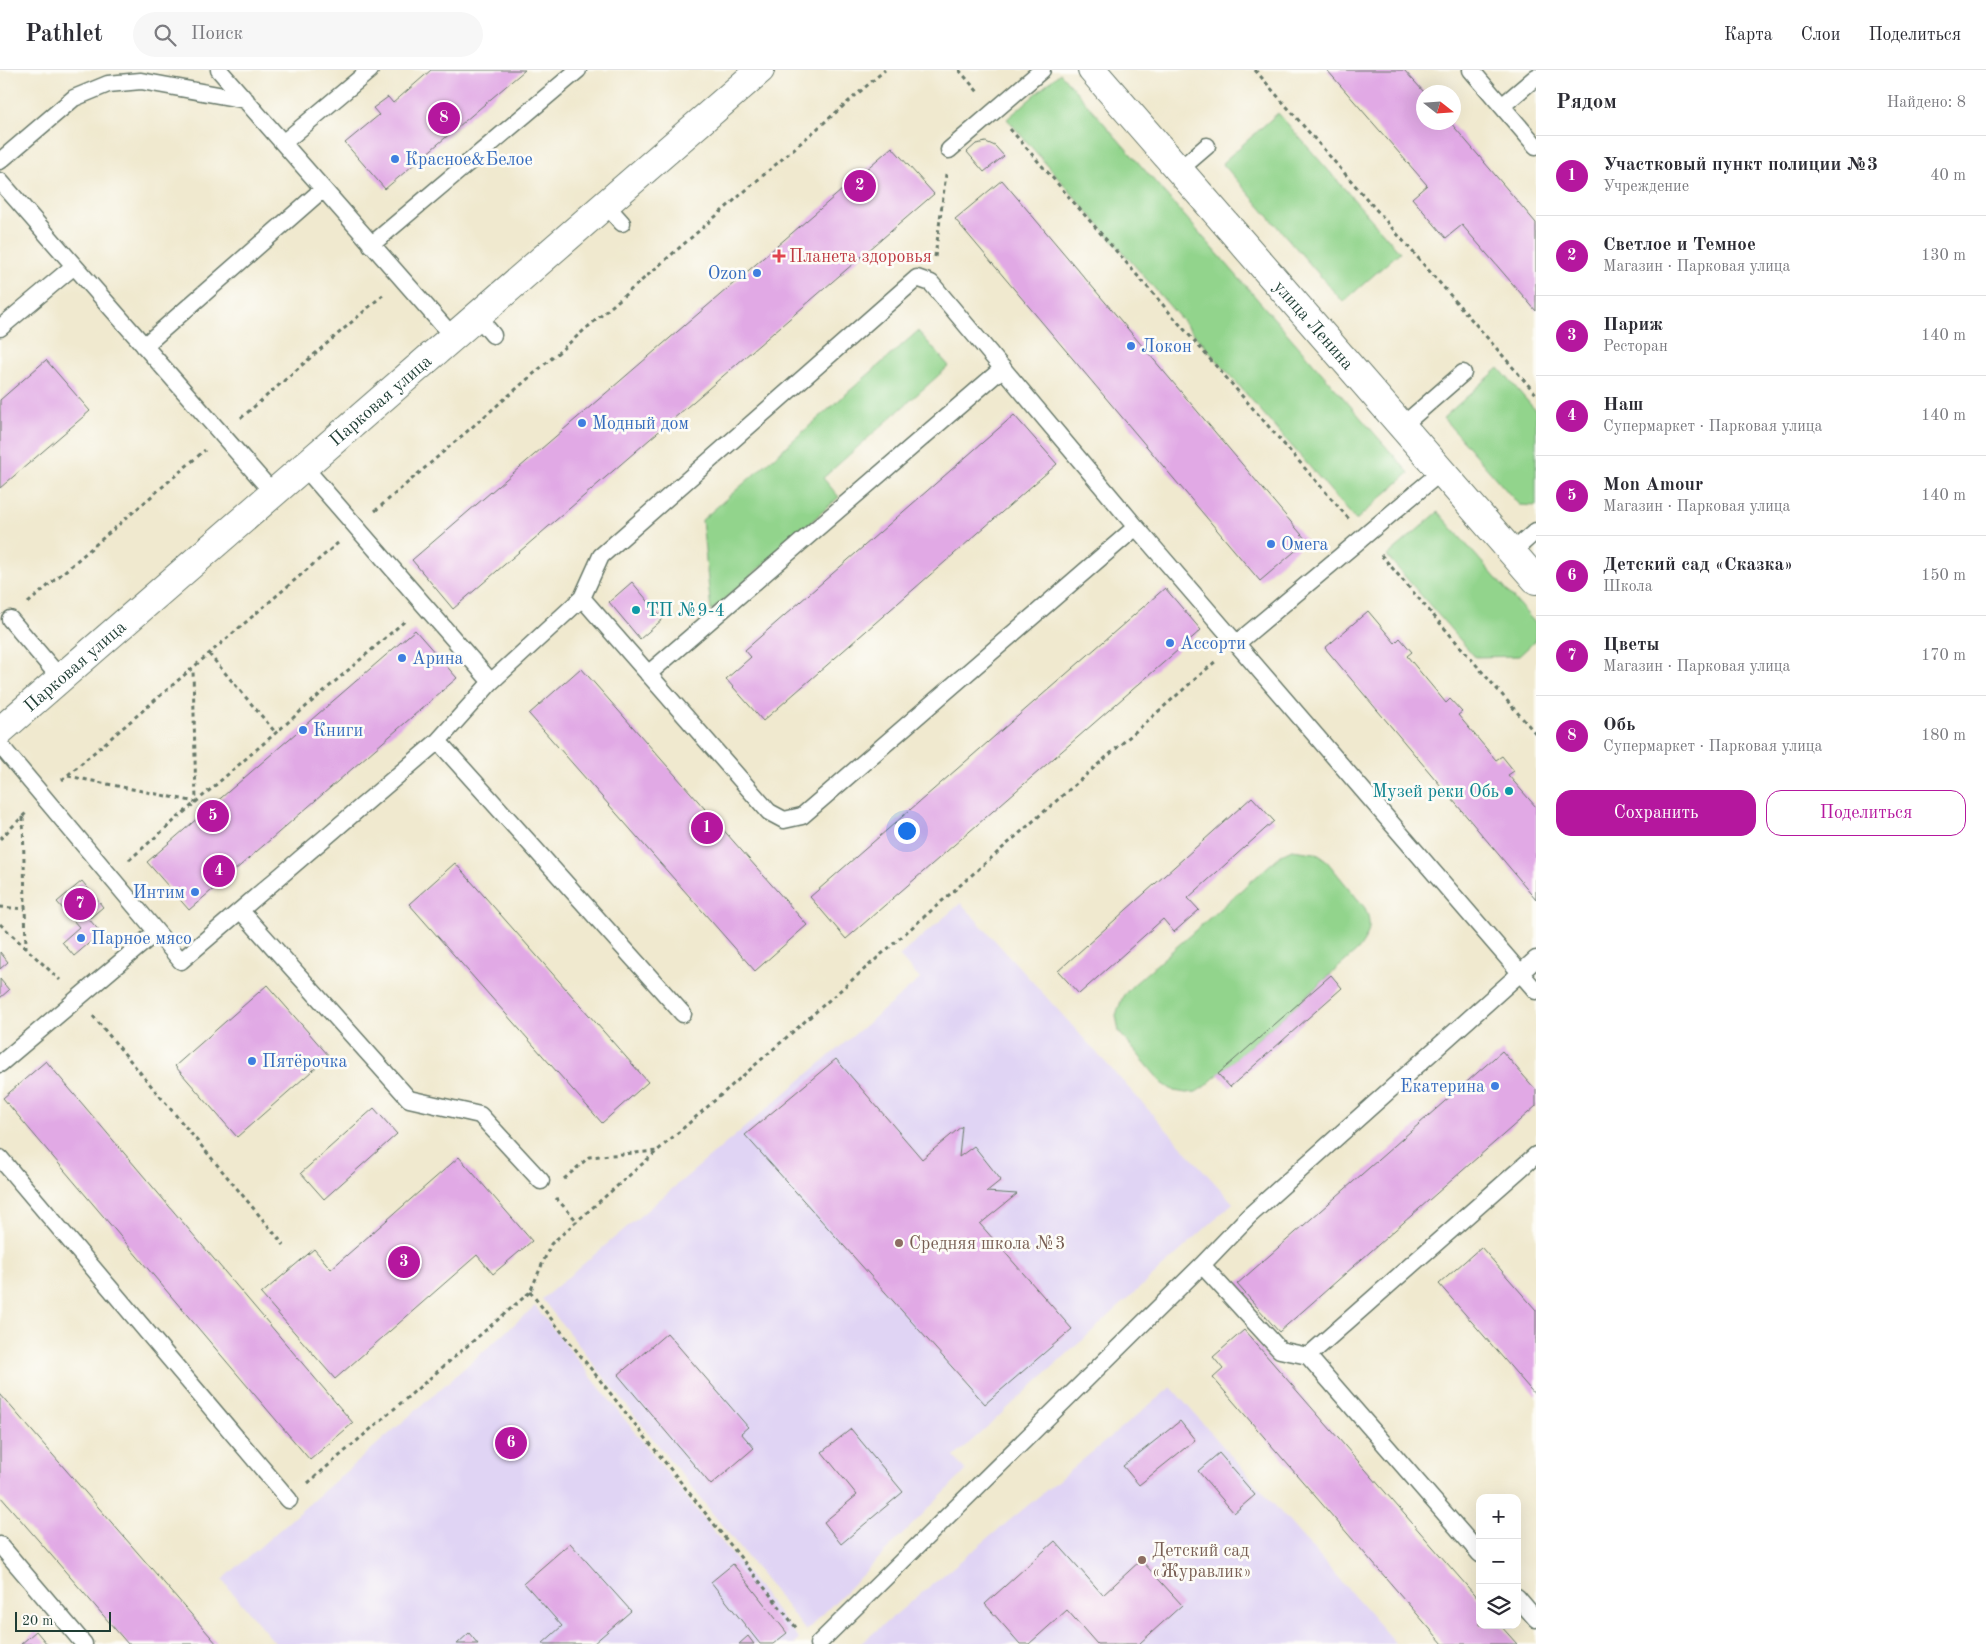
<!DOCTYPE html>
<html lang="ru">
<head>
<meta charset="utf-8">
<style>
	body { margin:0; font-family:"Old Standard TT",serif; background:#f7f7f7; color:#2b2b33 }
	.controls { position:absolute; right:15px; bottom:15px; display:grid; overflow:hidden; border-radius:10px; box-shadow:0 5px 20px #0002 }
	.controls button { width:45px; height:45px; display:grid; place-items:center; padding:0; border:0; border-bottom:1px solid #e1e1e2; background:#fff; color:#2b2b33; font:25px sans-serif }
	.compass { position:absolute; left:1416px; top:15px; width:45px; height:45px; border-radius:50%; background:#fff; box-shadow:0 5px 20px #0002; rotate:107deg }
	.scale { position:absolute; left:15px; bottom:12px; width:96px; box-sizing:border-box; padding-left:5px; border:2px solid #1f3d34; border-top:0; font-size:14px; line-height:18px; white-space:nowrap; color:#1f3d34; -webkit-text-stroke:4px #fdfcf7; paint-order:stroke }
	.you { position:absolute; left:906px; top:760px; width:18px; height:18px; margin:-12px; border:4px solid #fff; border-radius:50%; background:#1a73e8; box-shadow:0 0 0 8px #1a73e833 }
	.badge { display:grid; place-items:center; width:32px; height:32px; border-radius:50%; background:#b5179e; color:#fff; font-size:16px; font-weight:700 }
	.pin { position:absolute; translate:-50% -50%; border:2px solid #fff; box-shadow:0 1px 5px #0006 }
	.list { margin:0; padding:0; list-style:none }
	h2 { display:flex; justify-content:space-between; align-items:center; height:65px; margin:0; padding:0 20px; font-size:21px }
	h2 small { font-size:16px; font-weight:400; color:#7c7c81 }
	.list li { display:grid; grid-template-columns:32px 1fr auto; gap:15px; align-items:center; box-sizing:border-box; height:80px; padding:0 20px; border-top:1px solid #e1e1e2 }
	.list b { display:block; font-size:19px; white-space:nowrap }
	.list p { margin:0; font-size:16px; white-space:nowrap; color:#7c7c81 }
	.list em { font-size:16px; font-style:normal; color:#7c7c81 }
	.actions { display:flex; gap:10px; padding:15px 20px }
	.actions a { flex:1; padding:11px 0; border:1px solid #b5179e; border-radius:15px; text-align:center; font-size:18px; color:#b5179e }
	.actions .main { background:#b5179e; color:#fff }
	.icon { flex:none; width:28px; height:28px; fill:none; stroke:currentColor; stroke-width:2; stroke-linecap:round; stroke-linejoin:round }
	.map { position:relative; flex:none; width:1536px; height:1574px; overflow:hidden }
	header { display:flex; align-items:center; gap:30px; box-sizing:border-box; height:70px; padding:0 25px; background:#fff; border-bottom:1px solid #e1e1e2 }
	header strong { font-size:24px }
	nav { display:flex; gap:28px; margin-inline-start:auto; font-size:18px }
	.search { width:350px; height:45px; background:#f7f7f7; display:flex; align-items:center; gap:12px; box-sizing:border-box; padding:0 18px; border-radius:28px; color:#7c7c81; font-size:19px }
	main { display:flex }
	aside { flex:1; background:#fff }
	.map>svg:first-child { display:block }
</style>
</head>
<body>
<header>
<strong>Pathlet</strong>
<div class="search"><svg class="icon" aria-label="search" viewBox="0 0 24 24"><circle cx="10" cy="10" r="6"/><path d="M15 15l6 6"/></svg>Поиск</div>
<nav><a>Карта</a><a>Слои</a><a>Поделиться</a></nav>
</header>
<main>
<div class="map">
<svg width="1536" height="1574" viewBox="0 0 1536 1574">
	<rect width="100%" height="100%" fill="#fdfcf7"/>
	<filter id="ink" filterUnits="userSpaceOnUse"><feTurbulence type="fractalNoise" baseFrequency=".02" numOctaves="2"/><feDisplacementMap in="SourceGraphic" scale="10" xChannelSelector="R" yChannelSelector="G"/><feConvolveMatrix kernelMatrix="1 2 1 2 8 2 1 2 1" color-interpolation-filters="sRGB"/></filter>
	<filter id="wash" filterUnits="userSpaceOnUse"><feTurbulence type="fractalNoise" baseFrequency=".0096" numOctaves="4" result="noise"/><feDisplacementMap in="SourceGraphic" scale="20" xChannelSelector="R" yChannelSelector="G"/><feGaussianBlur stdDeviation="1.12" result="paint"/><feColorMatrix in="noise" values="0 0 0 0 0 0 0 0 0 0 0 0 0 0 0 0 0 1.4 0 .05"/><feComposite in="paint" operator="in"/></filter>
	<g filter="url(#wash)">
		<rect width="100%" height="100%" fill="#f0e9cf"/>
		<!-- built -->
		<path fill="#e0d4f4" d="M961 833 1233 1133 954 1387 966 1401 806 1561 542 1229 920 909 899 886Z
			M535 1236 799 1569 794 1574H276L222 1510Z
			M1171 1317 1396 1574H860L1073 1398Z"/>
		<!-- green -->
		<path fill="#92d48c" stroke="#588860" d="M1060 3 1409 403 1356 450 1007 49Z
			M1278 43 1400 182 1343 232 1222 93Z
			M918 261 949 296 823 408 839 427 711 541 702 450Z
			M1499 298 1536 341V436L1519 435 1443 348Z
			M1438 442 1536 554V570L1519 586 1475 587 1387 486Z
			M1292 780 1315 783 1325 789 1365 838C1373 855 1369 865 1358 880L1204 1017 1196 1022 1186 1023 1174 1021 1162 1013 1119 962 1116 945 1123 926 1132 916 1281 785Z"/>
		<g id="blocks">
			<!-- building -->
			<path fill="#e1a9e5" d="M431 0H525L385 119 345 73 379 45 373 38 388 27 393 33Z
				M1327 0H1404L1424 22V52H1450L1536 153V241L1462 155 1446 168 1412 128 1427 115Z
				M986 72 995 76 1004 86 984 102 967 82 976 74Z
				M892 77 934 124 453 539 412 490Z
				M1002 110 1307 471 1260 511 955 149Z
				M46 290 90 341 0 418V330Z
				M1014 345 1057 394 763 651 726 609 751 587 745 580Z
				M632 512 663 549 640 569 609 532Z
				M1165 518 1201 560 846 869 810 827Z
				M1368 541 1395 573 1400 568 1412 582 1407 586 1446 633 1450 629 1462 642 1458 645 1496 690 1502 686 1514 701 1508 705 1536 737V829L1325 578Z
				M415 560 457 608 189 840 147 792Z
				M581 598 807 855 755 901 529 644Z
				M1252 727 1274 751 1188 828 1199 840 1174 862 1163 849 1079 924 1058 901Z
				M455 793 648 1012 602 1053 409 834Z
				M82 811 103 837 89 849 101 863 74 886 62 872 79 857 57 832Z
				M0 882 8 892 0 899Z
				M1331 905 1342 918 1230 1017 1218 1004Z
				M0 909 9 920 0 928Z
				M267 915 329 986 237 1067 175 996Z
				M1502 981 1536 1020V1036L1279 1262 1237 1214Z
				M836 989 922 1089 962 1056 959 1087 974 1076 1001 1110 986 1122 1017 1124 980 1154 1072 1259 985 1334 745 1065Z
				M46 991 353 1353 310 1390 3 1028Z
				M374 1038 397 1064 324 1129 301 1103Z
				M459 1087 532 1171 493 1204 477 1185 335 1309 261 1224 314 1179 331 1199Z
				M1481 1177 1536 1240V1326L1439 1214Z
				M1244 1260 1480 1531V1555H1500L1517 1574H1443L1213 1308 1223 1299 1213 1287Z
				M667 1263 748 1357 741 1363 754 1378 711 1415 618 1305Z
				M0 1324 217 1574H128L0 1426Z
				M1180 1351 1195 1370 1139 1415 1123 1396Z
				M851 1359 903 1422 841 1474 824 1452 857 1425 822 1382Z
				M1219 1383 1255 1425 1234 1443 1198 1401Z
				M1055 1471 1103 1525 1141 1490 1182 1535 1140 1573 1141 1574H1097L1067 1540 1029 1574H1020L985 1534Z
				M570 1473 631 1541 593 1574H542L562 1556 524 1513Z
				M733 1494 787 1563 773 1574H760L711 1512Z
				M36 1561 47 1574H21Z
				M469 1563 478 1574H457Z
				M748 1566 754 1574H739Z"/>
		</g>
	</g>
	<g filter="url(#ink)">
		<use href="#blocks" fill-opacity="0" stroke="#68796a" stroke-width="1"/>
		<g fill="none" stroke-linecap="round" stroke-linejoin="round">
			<!-- service casing -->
			<g stroke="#68796a" stroke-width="19">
				<path id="service" d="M219 0 454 268
					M1471 0 1536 76
					M1502 36 1536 7
					M283 73 370 0
					M949 80 1042 0
					M0 91 74 28 108 14 141 11 246 30
					M1179 100 1207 76
					M0 111 274 424
					M606 135 622 153
					M371 175 578 0
					M478 247 493 265
					M0 258 74 196
					M144 276 323 119
					M1402 356 1463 303
					M305 398 491 612
					M1512 482 1536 461
					M582 528 769 742 784 750 802 746 1136 457
					M10 549 61 609
					M1237 573 1442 401
					M648 604 1003 298
					M438 671 683 944
					M0 675 181 891 438 671 491 612 582 528 601 486 917 208 931 213 1136 457 1536 921
					M241 841 409 1029 480 1045 541 1111
					M0 994 156 862
					M0 1088 289 1430
					M1202 1195 1280 1280 1308 1286
					M0 1475 84 1574
					M1480 1484 1308 1286 1536 1085
					M1517 1527 1536 1549
					M818 1574 1202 1195 1249 1146 1536 889"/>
			</g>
			<!-- secondary casing -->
			<g stroke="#68796a" stroke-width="30">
				<g id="secondary">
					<path id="s1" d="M1092 0 1536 510"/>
					<path id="s2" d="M0 661 760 0"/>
				</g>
			</g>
			<!-- path -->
			<path stroke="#68796a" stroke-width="3" stroke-dasharray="4 4" stroke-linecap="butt" d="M959 0 978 22
				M1255 0 1536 324
				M1010 59 1349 449
				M935 187 946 104
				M241 348 384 224
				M375 441 885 0
				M1381 485 1536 664
				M28 533 205 380
				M209 584 276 663
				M68 706 196 732 193 599
				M62 710 338 473
				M23 747 26 878
				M0 769 26 743
				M129 790 406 550
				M0 837 25 839
				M0 854 60 910
				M93 946 284 1175
				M564 1109 589 1087 657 1081
				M556 1128 577 1151
				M530 1222 798 1560
				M308 1413 530 1222 551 1174 1217 590"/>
			<!-- service -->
			<use href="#service" stroke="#fff" stroke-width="16"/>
			<!-- secondary -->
			<use href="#secondary" stroke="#fff" stroke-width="28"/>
		</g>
	</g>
	<!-- markers -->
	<g fill="#3f7fe0" stroke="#fdfcf7" stroke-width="2">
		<circle cx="395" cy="89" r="5"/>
		<circle cx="757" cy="203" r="5"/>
		<circle cx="1131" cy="276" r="5"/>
		<circle cx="582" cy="353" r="5"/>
		<circle cx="1271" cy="474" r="5"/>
		<circle cx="1170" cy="573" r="5"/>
		<circle cx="402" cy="588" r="5"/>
		<circle cx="303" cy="660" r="5"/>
		<circle cx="195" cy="822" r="5"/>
		<circle cx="81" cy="868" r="5"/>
		<circle cx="252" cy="991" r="5"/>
		<circle cx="1495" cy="1016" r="5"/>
	</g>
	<path fill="#e0444e" stroke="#fdfcf7" stroke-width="2" d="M776.5 178.5h5v5h5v5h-5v5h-5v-5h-5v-5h5z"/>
	<g fill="#0f9aa8" stroke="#fdfcf7" stroke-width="2">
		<circle cx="636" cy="540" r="5"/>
		<circle cx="1509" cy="721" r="5"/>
	</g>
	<g fill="#8d6e63" stroke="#fdfcf7" stroke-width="2">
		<circle cx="899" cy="1173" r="5"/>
		<circle cx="1142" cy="1490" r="5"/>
	</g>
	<g text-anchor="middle" stroke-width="5" stroke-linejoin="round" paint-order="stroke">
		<!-- shop labels -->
		<g font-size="18" fill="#366cbe" stroke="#fdfcf7" text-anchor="start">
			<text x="405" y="95">Красное&amp;Белое</text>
			<text x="747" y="209" text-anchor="end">Ozon</text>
			<text x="1141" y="282">Локон</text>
			<text x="592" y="359">Модный дом</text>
			<text x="1281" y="480">Омега</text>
			<text x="1180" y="579">Ассорти</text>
			<text x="412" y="594">Арина</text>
			<text x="313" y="666">Книги</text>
			<text x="185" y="828" text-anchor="end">Интим</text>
			<text x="91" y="874">Парное мясо</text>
			<text x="262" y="997">Пятёрочка</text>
			<text x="1485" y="1022" text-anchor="end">Екатерина</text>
		</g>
		<!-- health labels -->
		<g font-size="18" fill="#be3a42" stroke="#fdfcf7" text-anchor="start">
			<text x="789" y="192">Планета здоровья</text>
		</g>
		<!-- street labels -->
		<g font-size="18" fill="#1f3d34" stroke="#fdfcf7">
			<text dy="6" stroke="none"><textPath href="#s1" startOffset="338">улица Ленина</textPath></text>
			<text dy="6" stroke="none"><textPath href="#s2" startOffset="504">Парковая улица</textPath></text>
			<text dy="6" stroke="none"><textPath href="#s2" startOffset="99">Парковая улица</textPath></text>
		</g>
		<!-- culture labels -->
		<g font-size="18" fill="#0d838f" stroke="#fdfcf7" text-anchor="start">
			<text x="646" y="546">ТП №9-4</text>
			<text x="1499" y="727" text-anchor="end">Музей реки Обь</text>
		</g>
		<!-- education labels -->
		<g font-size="18" fill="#785e54" stroke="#fdfcf7" text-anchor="start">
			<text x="909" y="1179">Средняя школа №3</text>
			<text x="1152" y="1486">Детский сад<tspan x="1152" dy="21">«Журавлик»</tspan></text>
		</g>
	</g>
</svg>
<div class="controls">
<button>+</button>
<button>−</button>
<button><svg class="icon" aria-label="layers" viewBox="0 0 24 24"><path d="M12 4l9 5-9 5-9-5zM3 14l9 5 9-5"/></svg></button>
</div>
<svg class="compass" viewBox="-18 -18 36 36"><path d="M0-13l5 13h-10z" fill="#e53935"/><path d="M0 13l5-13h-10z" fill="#7c7c81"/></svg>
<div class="scale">20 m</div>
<div class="you"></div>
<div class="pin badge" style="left:707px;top:758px">1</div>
<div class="pin badge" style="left:860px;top:116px">2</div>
<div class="pin badge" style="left:404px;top:1192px">3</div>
<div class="pin badge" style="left:219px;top:801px">4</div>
<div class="pin badge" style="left:213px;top:746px">5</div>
<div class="pin badge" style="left:511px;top:1373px">6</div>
<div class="pin badge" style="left:80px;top:834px">7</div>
<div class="pin badge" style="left:444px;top:48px">8</div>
</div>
<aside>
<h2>Рядом<small>Найдено: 8</small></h2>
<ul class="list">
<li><span class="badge">1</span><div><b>Участковый пункт полиции №3</b><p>Учреждение</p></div><em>40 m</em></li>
<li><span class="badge">2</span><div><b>Светлое и Темное</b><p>Магазин · Парковая улица</p></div><em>130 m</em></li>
<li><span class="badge">3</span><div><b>Париж</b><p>Ресторан</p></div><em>140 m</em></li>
<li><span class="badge">4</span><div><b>Наш</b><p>Супермаркет · Парковая улица</p></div><em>140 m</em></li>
<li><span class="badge">5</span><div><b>Mon Amour</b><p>Магазин · Парковая улица</p></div><em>140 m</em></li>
<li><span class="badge">6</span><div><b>Детский сад «Сказка»</b><p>Школа</p></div><em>150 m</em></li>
<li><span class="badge">7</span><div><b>Цветы</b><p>Магазин · Парковая улица</p></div><em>170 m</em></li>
<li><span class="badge">8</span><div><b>Обь</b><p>Супермаркет · Парковая улица</p></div><em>180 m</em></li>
</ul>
<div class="actions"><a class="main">Сохранить</a><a>Поделиться</a></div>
</aside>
</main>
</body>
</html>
